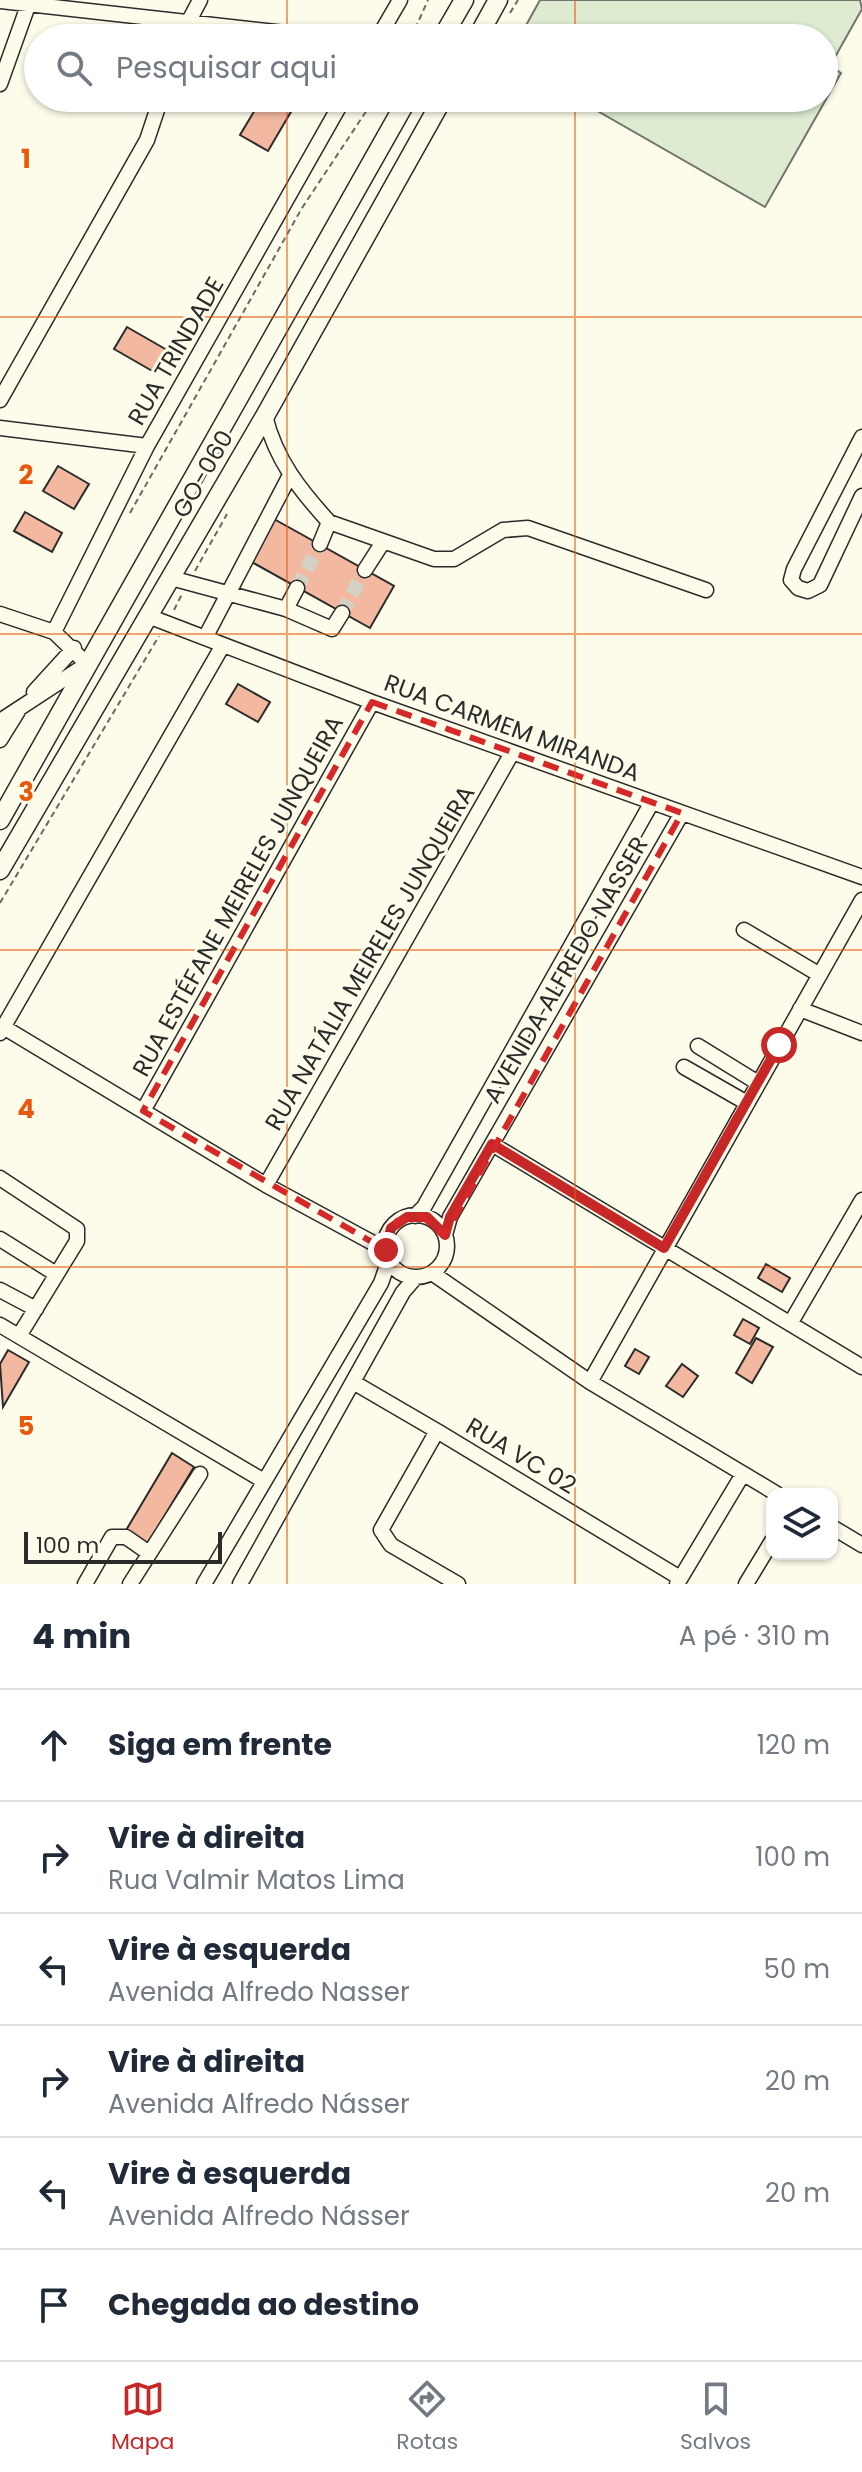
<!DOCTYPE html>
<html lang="pt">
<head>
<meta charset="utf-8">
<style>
	body { margin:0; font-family:Poppins,sans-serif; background:#f6f6f7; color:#1f2937 }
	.controls { position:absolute; right:24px; bottom:24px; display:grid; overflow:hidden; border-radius:16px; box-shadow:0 2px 6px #0004 }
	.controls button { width:72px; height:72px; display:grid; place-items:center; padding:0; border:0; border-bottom:2px solid #e0e1e3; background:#fff; color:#1f2937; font:40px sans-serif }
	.scale { position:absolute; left:24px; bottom:20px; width:198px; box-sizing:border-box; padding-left:8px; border:4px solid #2b2b2b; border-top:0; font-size:22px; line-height:28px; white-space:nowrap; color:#2b2b2b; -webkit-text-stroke:6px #fdfbea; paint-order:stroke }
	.stop { position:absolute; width:24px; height:24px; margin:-18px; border:6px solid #c62828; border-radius:50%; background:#fff }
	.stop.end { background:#c62828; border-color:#fff; box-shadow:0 2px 8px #0008 }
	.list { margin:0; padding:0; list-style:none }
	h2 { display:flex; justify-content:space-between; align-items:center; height:104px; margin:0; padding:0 32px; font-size:34px }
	h2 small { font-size:26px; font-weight:400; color:#747a83 }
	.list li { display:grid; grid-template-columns:52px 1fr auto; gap:24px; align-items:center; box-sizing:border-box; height:112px; padding:0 32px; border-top:2px solid #e0e1e3 }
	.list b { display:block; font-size:30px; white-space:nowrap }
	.list p { margin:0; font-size:26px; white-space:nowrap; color:#747a83 }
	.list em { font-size:26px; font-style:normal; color:#747a83 }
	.icon { flex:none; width:44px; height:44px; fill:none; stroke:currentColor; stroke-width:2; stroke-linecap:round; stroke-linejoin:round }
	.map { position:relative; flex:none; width:862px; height:1584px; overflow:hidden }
	.search { position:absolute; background:#fff; box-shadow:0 2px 6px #0004; left:24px; right:24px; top:24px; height:88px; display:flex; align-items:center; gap:20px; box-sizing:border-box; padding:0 28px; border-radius:44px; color:#747a83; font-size:30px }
	.sheet { height:776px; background:#fff }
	nav { display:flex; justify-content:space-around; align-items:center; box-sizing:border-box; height:112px; border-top:2px solid #e0e1e3; background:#fff; font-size:22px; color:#747a83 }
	nav a { display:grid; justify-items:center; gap:4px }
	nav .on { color:#c62828 }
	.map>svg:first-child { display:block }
</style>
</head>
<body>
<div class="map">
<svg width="862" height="1584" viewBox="0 0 862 1584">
	<rect width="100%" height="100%" fill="#fdfbea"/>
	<!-- green -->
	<path fill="#deebd1" stroke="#74746e" stroke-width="2" d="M540 0H860L862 9 830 66 841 73 765 207 575 98H824V38H519Z"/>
	<!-- building -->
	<path fill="#f2b8a0" stroke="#2b2b2b" stroke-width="2" d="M262 98H271L292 110 268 151 240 135Z
		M127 327 167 350 154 372 114 349Z
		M58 466 89 484 74 509 43 491Z
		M25 512 62 533 52 552 14 531Z
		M274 519 394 586 370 628 250 561Z
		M238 684 270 702 258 722 226 704Z
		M766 1264 790 1278 782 1292 758 1278Z
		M743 1319 759 1328 750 1344 734 1335Z
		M756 1338 773 1347 752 1383 736 1373Z
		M635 1349 649 1357 639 1374 625 1366Z
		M8 1350 29 1362 3 1407 0 1364Z
		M682 1364 698 1376 683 1397 666 1386Z
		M172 1453 194 1467 147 1545 125 1532Z"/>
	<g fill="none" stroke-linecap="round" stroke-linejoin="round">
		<!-- minor-tunnel -->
		<path stroke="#d3d1c4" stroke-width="14" stroke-dasharray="14 7" stroke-linecap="butt" d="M297 588 320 544
			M342 613 365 570"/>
		<!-- minor casing -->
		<g stroke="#2b2b2b" stroke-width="17">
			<path id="minor" d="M0 1 330 38
				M180 38 200 0
				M378 38 400 0
				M0 84 30 0
				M0 400 147 140 161 98
				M265 416C276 460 299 489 329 522L320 544
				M0 428 147 446
				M862 437 794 569 791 580 798 588 808 591 820 585 862 496
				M329 522 434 559H454L503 530 528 528 706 590
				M365 570 383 542
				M171 578 286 609 297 588
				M286 609 332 629 342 613
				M0 614 54 632 87 664 0 721
				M148 616 372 702 862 877
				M54 632 147 446 344 98
				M205 638 289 477
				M34 692 74 648
				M0 740 18 711
				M744 930 820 975
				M800 1009 862 1033
				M5 1028 266 1185 386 1250
				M0 1033 223 645
				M698 1046 758 1083
				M684 1067 747 1103
				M143 1111 372 702
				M492 1144 862 1367
				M0 1178 77 1229V1241L19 1336
				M266 1185 512 753
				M385 1246a31 31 0 1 1 62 0a31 31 0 1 1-62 0Z
				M415 1216 424 1207 652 802
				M445 1235 450 1217 682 813
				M0 1239 56 1274
				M432 1273 590 1382 777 1494
				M0 1290 36 1309
				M790 1324 862 1200
				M0 1325 264 1481
				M353 1382 437 1431
				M590 1382 862 900
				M832 1527 862 1545
				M85 1584 112 1537H126L149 1553
				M130 1584 200 1474
				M204 1584 381 1283 389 1260
				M240 1584 403 1292 416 1277
				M458 1584 391 1545 381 1530 437 1431 680 1578
				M677 1584 743 1474
				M746 1584 772 1541"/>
		</g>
		<!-- major casing -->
		<g stroke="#2b2b2b" stroke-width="21">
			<path id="major" d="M442 38 464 0
				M477 38 498 0
				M0 820 408 98
				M0 870 265 416 443 98"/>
		</g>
		<!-- path -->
		<path stroke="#6a6964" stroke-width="2" stroke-dasharray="6 4" stroke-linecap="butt" d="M510 13 518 0
			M411 38 428 0
			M130 513 302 208 375 98
			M195 571 227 514
			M174 610 182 594
			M0 903 159 636"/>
		<!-- minor -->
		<use href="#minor" stroke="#fdfbea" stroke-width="14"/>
		<!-- major -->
		<use href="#major" stroke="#fdfbea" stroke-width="18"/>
	</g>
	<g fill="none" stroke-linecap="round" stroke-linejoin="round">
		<!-- route -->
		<path stroke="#c62828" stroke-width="10" d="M386 1250 391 1228 407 1217H427L445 1235 450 1217 492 1144 664 1248 779 1045"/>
	</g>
	<!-- marked area -->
	<path fill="none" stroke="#d62828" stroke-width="6" stroke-dasharray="16 10" stroke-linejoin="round" d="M372 702 682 813 445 1235 420 1215 397 1221 386 1250 143 1111Z"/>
	<!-- grid -->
	<path fill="none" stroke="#e8590c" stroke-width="2" stroke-opacity="0.55" d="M287 0V38M575 0V38M287 98V1584M575 98V1584M0 317H862M0 634H862M0 950H862M0 1267H862"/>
	<g text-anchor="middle" stroke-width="6" stroke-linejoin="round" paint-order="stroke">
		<!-- street labels -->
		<g font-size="24" fill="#2b2b2b" stroke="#fdfbea">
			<text transform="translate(176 351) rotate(-60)" y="8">RUA TRINDADE</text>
			<text transform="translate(203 474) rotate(-60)" y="8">GO-060</text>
			<text transform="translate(512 728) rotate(20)" y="8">RUA CARMEM MIRANDA</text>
			<text transform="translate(238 896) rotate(-61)" y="8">RUA ESTÉFANE MEIRELES JUNQUEIRA</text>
			<text transform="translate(370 958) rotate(-60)" y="8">RUA NATÁLIA MEIRELES JUNQUEIRA</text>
			<text transform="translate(566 970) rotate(-60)" y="8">AVENIDA ALFREDO NASSER</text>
			<text transform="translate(521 1456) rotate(31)" y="8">RUA VC 02</text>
		</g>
	</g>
	<g font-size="26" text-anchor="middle" font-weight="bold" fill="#e8590c" stroke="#fdfbea" stroke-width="6" stroke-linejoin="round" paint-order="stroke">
		<text x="26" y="168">1</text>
		<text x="26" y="484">2</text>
		<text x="26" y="801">3</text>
		<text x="26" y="1118">4</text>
		<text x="26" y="1435">5</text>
	</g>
</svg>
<div class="controls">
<button><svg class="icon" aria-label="layers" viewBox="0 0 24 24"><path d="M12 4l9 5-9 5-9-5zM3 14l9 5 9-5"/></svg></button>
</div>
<div class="scale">100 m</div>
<div class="stop" style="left:779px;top:1045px"></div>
<div class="stop end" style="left:386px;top:1250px"></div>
<div class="search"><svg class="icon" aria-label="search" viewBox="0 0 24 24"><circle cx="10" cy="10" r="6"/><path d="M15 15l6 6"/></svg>Pesquisar aqui</div>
</div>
<section class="sheet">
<h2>4 min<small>A pé · 310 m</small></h2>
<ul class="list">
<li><svg class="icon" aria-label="ahead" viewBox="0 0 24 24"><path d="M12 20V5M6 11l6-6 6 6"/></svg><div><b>Siga em frente</b></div><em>120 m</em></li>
<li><svg class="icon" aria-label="right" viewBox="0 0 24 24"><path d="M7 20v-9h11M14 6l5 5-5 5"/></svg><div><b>Vire à direita</b><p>Rua Valmir Matos Lima</p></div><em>100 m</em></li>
<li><svg class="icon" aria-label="left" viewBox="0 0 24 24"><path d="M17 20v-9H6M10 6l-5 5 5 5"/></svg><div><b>Vire à esquerda</b><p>Avenida Alfredo Nasser</p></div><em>50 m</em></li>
<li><svg class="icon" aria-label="right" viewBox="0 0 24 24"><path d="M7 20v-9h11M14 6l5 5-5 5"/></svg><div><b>Vire à direita</b><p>Avenida Alfredo Násser</p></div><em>20 m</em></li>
<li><svg class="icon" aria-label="left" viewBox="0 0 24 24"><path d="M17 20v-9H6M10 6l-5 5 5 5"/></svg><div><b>Vire à esquerda</b><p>Avenida Alfredo Násser</p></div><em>20 m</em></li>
<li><svg class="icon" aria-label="arrive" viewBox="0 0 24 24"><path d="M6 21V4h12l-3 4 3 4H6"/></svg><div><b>Chegada ao destino</b></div></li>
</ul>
</section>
<nav>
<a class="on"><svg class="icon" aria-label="map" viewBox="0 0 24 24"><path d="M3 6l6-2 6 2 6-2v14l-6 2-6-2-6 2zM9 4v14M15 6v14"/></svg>Mapa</a>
<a><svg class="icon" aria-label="directions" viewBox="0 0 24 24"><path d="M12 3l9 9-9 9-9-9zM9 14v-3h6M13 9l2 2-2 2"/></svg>Rotas</a>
<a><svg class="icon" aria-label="saved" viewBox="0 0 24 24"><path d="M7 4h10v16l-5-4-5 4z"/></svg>Salvos</a>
</nav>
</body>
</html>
